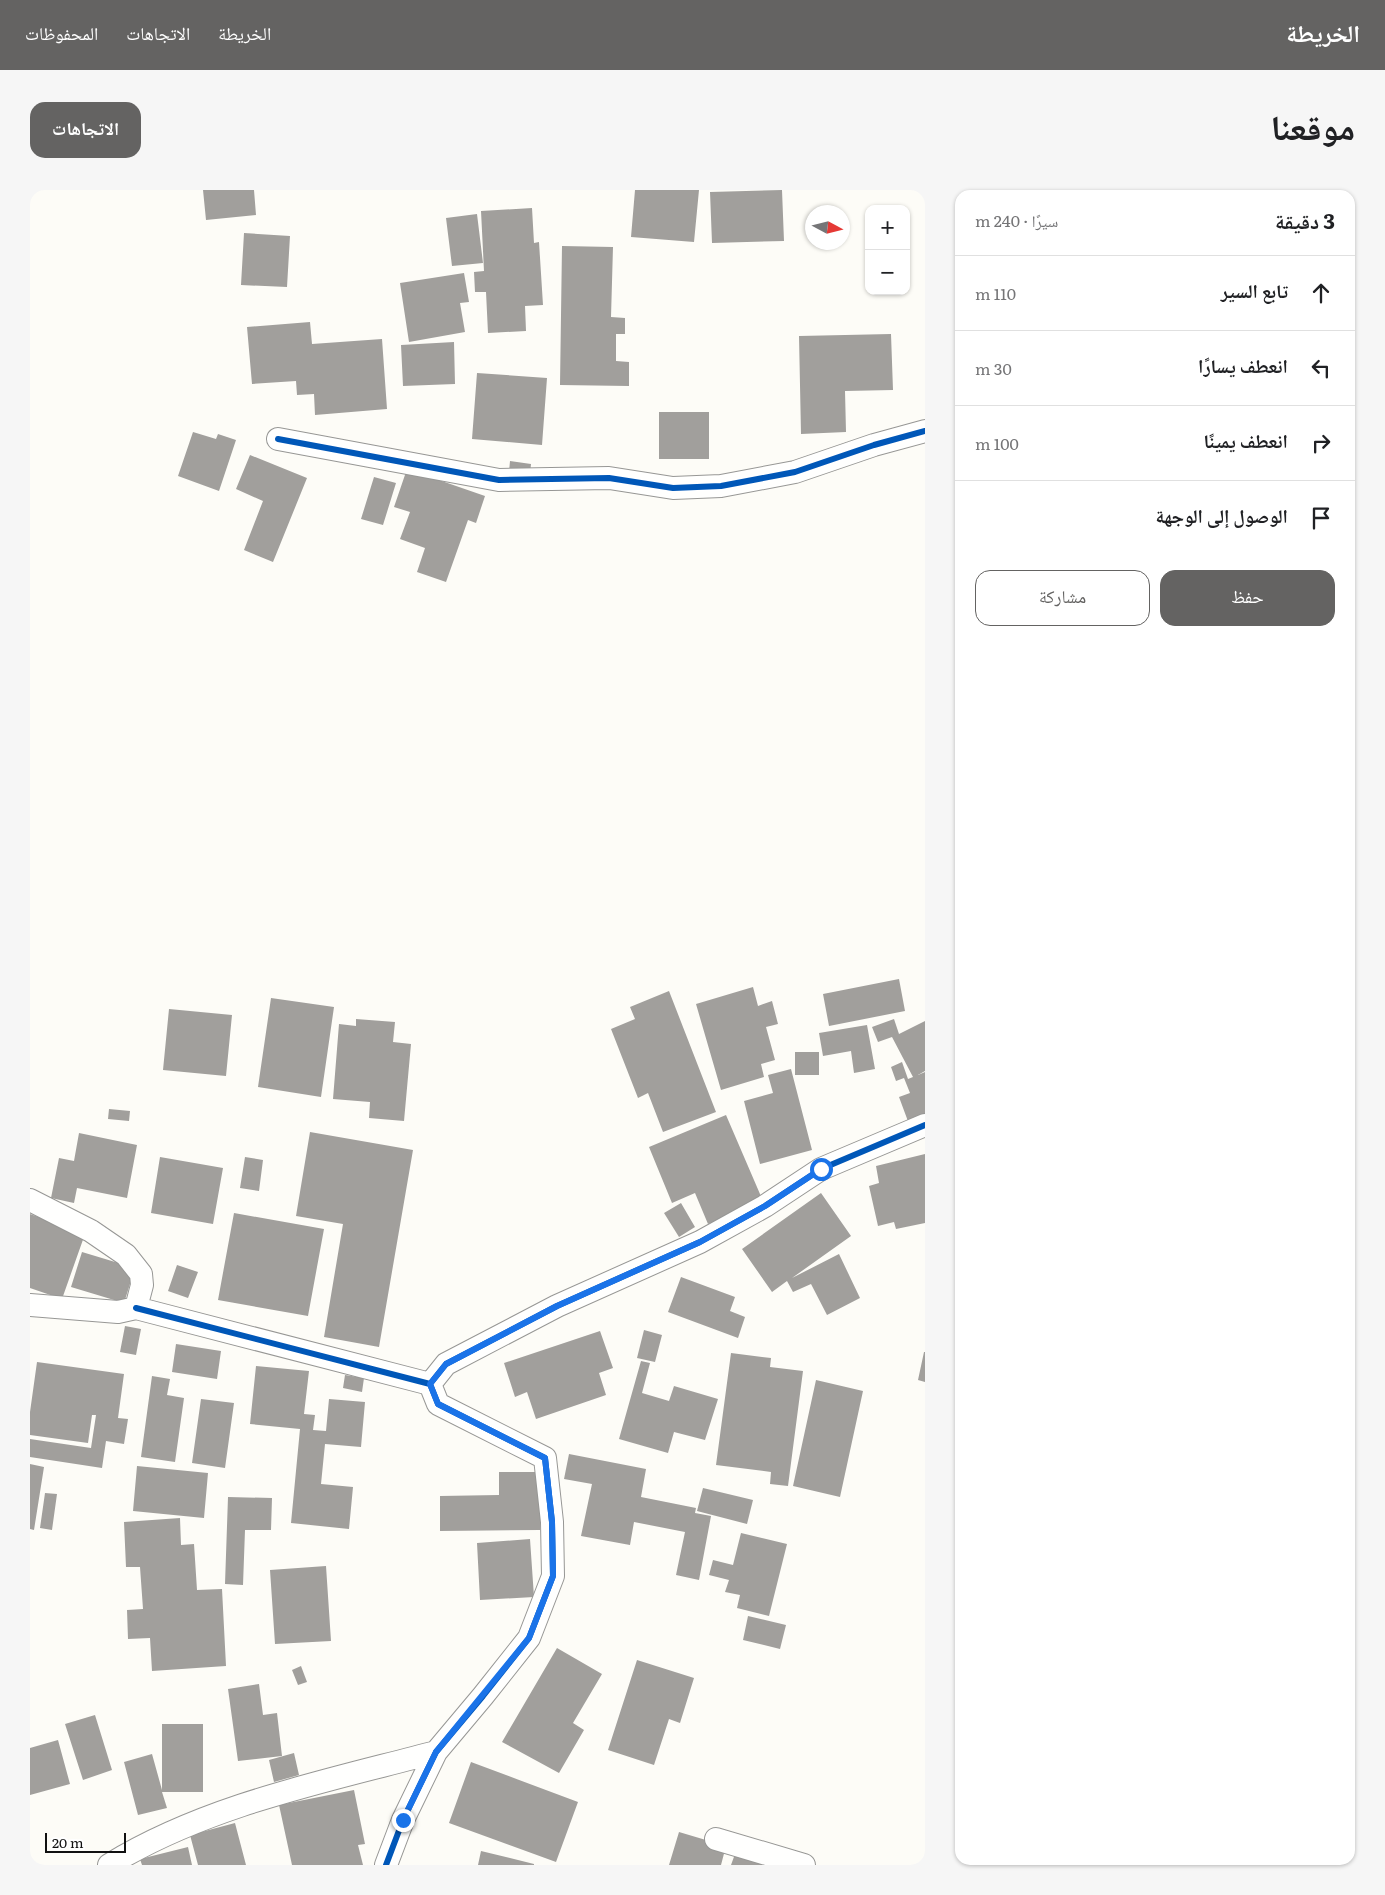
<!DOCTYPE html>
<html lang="ar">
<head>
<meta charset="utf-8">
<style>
	body { margin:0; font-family:Literata,"Noto Naskh Arabic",serif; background:#f6f6f6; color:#202124; direction:rtl }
	.controls { position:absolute; right:15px; top:15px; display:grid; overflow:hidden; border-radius:10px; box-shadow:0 1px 4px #0004 }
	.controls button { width:45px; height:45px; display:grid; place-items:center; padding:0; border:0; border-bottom:1px solid #e0e0e0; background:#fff; color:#202124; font:25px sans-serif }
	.compass { position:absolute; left:775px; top:15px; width:45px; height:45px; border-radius:50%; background:#fff; box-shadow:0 1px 4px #0004; rotate:97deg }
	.scale { position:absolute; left:15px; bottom:12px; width:81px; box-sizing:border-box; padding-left:5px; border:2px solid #111; border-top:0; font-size:14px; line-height:18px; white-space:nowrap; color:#111; -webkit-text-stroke:4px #fff; paint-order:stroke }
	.stop { position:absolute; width:15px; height:15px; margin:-11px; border:4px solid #1a73e8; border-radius:50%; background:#fff }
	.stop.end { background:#1a73e8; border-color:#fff; box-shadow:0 1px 5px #0008 }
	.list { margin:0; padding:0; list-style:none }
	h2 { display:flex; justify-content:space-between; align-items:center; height:65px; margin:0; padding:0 20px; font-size:21px }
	h2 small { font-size:16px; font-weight:400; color:#757577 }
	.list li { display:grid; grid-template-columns:32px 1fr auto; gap:15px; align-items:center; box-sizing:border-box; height:75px; padding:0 20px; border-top:1px solid #e0e0e0 }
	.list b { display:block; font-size:19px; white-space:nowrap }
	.list em { font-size:16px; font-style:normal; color:#757577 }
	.actions { display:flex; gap:10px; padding:15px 20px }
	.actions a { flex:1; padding:11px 0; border:1px solid #646362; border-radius:15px; text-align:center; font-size:18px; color:#646362 }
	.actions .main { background:#646362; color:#fff }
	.icon { flex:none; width:28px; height:28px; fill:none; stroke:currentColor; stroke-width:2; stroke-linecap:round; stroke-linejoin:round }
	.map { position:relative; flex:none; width:895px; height:1675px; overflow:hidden; direction:ltr; border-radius:15px }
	header { display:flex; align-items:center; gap:30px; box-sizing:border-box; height:70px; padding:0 25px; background:#646362; color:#fff }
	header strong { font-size:24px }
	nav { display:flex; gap:28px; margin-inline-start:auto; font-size:18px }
	.intro { display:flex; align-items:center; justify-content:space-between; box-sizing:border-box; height:120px; padding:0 30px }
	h1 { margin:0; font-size:35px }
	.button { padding:12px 22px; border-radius:15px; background:#646362; color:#fff; font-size:18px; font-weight:700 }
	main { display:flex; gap:30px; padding:0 30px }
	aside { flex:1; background:#fff; border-radius:15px; box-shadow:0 1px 4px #0004 }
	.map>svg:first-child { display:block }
</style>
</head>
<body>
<header>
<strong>الخريطة</strong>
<nav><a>الخريطة</a><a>الاتجاهات</a><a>المحفوظات</a></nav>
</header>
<div class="intro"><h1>موقعنا</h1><a class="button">الاتجاهات</a></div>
<main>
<aside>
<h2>3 دقيقة<small>سيرًا · 240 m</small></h2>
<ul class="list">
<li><svg class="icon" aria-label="ahead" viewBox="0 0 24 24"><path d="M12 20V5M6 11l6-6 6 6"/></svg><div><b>تابع السير</b></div><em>110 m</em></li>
<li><svg class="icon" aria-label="left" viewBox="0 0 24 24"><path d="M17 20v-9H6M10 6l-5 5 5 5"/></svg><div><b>انعطف يسارًا</b></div><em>30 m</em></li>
<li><svg class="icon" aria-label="right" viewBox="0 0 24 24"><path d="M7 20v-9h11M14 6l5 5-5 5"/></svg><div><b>انعطف يمينًا</b></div><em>100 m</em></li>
<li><svg class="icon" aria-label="arrive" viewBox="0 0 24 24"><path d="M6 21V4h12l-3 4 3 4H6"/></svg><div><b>الوصول إلى الوجهة</b></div></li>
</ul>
<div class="actions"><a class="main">حفظ</a><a>مشاركة</a></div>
</aside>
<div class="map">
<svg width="895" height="1675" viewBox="0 0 895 1675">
	<rect width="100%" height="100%" fill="#fdfcf7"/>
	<!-- building -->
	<path fill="#a19f9c" d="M173 0H224L226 25 176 30Z
		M605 0H669L664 52 601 47Z
		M752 0 754 51 682 53 680 2Z
		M502 18 504 53 509 52 513 115 495 116 496 141 458 143 456 102H445L444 82 454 81 451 21Z
		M447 24 453 73 422 76 416 28Z
		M214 43 260 46 257 97 211 95Z
		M532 56 583 57 581 127 595 128V144H586V171L599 172V196L530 195Z
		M434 83 439 112 430 113 435 142 379 152 370 93Z
		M280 132 282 154 352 149 357 219 285 225 284 204 267 205 266 191 222 194 217 137Z
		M861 144 863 200 815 201 816 242 771 244 769 146Z
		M424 152 425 194 373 196 371 155Z
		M447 183 517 188 512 255 442 249Z
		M629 222H679V269H629Z
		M163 242 186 249 188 244 206 250 189 301 148 286Z
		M220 265 277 288 243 372 214 360 233 311 206 299Z
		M480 271 501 274 500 284 479 282Z
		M377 279 455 306 446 333 438 330 416 392 387 382 395 358 370 349 380 322 364 317Z
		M344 287 366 293 353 335 331 329Z
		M869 789 875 821 799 836 793 804Z
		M723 797 728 816 742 811 748 834 736 837 745 870 731 874 734 887 691 900 666 814Z
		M639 801 686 922 633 942 618 903 608 908 581 839 605 829 600 817Z
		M241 808 304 817 291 907 228 897Z
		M139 819 202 825 196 886 133 880Z
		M326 829 365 832 363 852 381 854 374 931 339 928 340 912 303 909 309 834 326 836Z
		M864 829 869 844 895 831V881L888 885 895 882V928L879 934 869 907 880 903 874 888 866 891 861 877 872 872 878 889 883 887 862 847 848 852 842 837Z
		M837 835 845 879 824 883 821 861 793 866 789 843Z
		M765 862H789V885H765Z
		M761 879 782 960 730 974 714 911 743 903 738 885Z
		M79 919 100 921 99 931 78 929Z
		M696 925 733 1011 678 1034 665 1003 642 1013 619 957Z
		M280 942 383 960 349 1157 294 1147 313 1034 266 1026Z
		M49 943 107 955 97 1008 47 998 44 1013 21 1008 29 968 44 971Z
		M895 964V1033L866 1039 864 1032 848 1036 839 996 849 993 846 976Z
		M130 967 193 978 183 1034 121 1023Z
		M215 967 233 970 229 1001 210 998Z
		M791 1003 821 1046 762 1088 809 1064 830 1108 797 1125 781 1094 763 1102 757 1091 742 1102 712 1059Z
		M651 1013 665 1037 649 1047 634 1023Z
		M204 1023 294 1039 278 1126 188 1110Z
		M0 1024 55 1044 32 1109 0 1098Z
		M52 1062 105 1078 94 1113 41 1097Z
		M147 1075 168 1082 158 1108 138 1101Z
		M651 1087 705 1107 700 1121 715 1127 708 1148 638 1122Z
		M95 1136 111 1139 106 1165 90 1162Z
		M614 1140 632 1145 625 1172 607 1168Z
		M570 1141 583 1178 569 1183 576 1205 506 1229 497 1202 485 1207 474 1173Z
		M146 1154 191 1161 187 1189 142 1182Z
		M894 1162H895V1192L888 1190Z
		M701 1163 741 1168 740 1177 773 1181 758 1296 740 1294 741 1282 686 1275Z
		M611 1171 620 1173 612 1203 639 1211 644 1196 688 1209 675 1250 644 1242 638 1263 589 1249Z
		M7 1172 94 1184 88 1228 98 1229 94 1254 76 1251 72 1278 0 1267V1249L61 1258 66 1225H62L58 1253 0 1245V1222Z
		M226 1176 279 1181 274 1224 285 1225 283 1240 296 1241 299 1209 335 1212 331 1257 295 1254 291 1294 323 1297 319 1339 261 1333 270 1239 220 1234Z
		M315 1185 334 1188 332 1202 313 1198Z
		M122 1186 140 1189 137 1205 154 1208 145 1272 111 1267Z
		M786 1190 833 1201 810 1307 763 1296Z
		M171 1209 204 1213 195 1278 162 1273Z
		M539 1264 616 1279 611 1307 666 1318 665 1323 681 1326 669 1390 646 1385 655 1342 604 1332 600 1355 551 1346 562 1294 534 1289Z
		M0 1274 14 1277 4 1340 0 1339Z
		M107 1276 178 1283 174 1328 103 1321Z
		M469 1282H510V1340L410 1341V1306L469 1305Z
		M673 1298 723 1310 717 1334 667 1321Z
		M15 1303 27 1304 22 1340 10 1338Z
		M198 1307 242 1308 241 1340H215L213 1395 195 1394Z
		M150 1328 151 1355 164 1354 167 1400 192 1399 196 1476 122 1481 120 1448 98 1449 97 1420 113 1419 110 1377H96L94 1332Z
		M711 1343 757 1354 739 1426 707 1418 710 1405 695 1402 699 1390 679 1385 683 1370 703 1375Z
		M500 1349 504 1407 450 1410 447 1353Z
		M296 1376 301 1451 245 1454 240 1380Z
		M718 1426 756 1435 750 1459 713 1450Z
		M527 1458 572 1484 543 1533 554 1540 529 1583 472 1552Z
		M607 1470 664 1488 650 1533 639 1529 624 1575 578 1560Z
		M271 1476 277 1492 268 1495 262 1480Z
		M229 1494 233 1525 247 1523 252 1566 208 1571 198 1499Z
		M65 1525 82 1580 53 1590 35 1534Z
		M132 1534H173V1602H132L137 1618 108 1625 94 1572 122 1564 132 1600Z
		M28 1550 40 1594 0 1605V1558Z
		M264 1563 269 1585 244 1592 239 1570Z
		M441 1572 548 1612 526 1672 419 1633Z
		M324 1600 335 1654 328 1655 333 1675H262L249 1615Z
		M205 1633 216 1675H168L160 1645Z
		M649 1642 696 1656 691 1675H639Z
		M158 1657 162 1675H112L110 1669Z
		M451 1661 504 1674V1675H448Z
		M705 1664 737 1675H701Z"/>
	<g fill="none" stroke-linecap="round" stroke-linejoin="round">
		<!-- minor casing -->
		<g stroke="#979795" stroke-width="24">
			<path id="minor" d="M248 249 469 290 579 288 643 298 691 296 765 282 844 255 895 241
				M0 1010 61 1041 96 1065 111 1084 112 1095 106 1118 88 1122 0 1115
				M106 1118 400 1194
				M686 1649 774 1675
				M79 1675C176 1615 297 1591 406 1562
				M356 1675 373 1630 406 1562 453 1506 499 1448 523 1386 522 1332 515 1268 408 1214 400 1194 416 1174 527 1116 670 1052 735 1016 791 979 895 935"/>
		</g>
		<!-- minor -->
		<use href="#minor" stroke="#fffffe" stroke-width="22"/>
		<!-- cycleway casing -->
		<g stroke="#fff" stroke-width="9">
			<path id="cycleway" d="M248 249 469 290 579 288 643 298 691 296 765 282 844 255 895 241
				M106 1118 400 1194
				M356 1675 373 1630 406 1562 453 1506 499 1448 523 1386 522 1332 515 1268 408 1214 400 1194 416 1174 527 1116 670 1052 735 1016 791 979 895 935"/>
		</g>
		<!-- cycleway -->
		<use href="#cycleway" stroke="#0057b8" stroke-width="6"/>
	</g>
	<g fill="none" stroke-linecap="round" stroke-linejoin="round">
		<!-- route -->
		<path stroke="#1a73e8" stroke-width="6" d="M373 1630 406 1562 499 1448 523 1386 522 1332 515 1268 408 1214 400 1194 416 1174 527 1116 670 1052 735 1016 791 979"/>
	</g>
</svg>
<div class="controls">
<button>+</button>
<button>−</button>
</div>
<svg class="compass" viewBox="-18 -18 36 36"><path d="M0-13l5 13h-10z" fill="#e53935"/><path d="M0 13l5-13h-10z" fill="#757577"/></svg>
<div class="scale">20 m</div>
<div class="stop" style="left:791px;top:979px"></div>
<div class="stop end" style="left:373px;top:1630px"></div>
</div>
</main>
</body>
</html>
